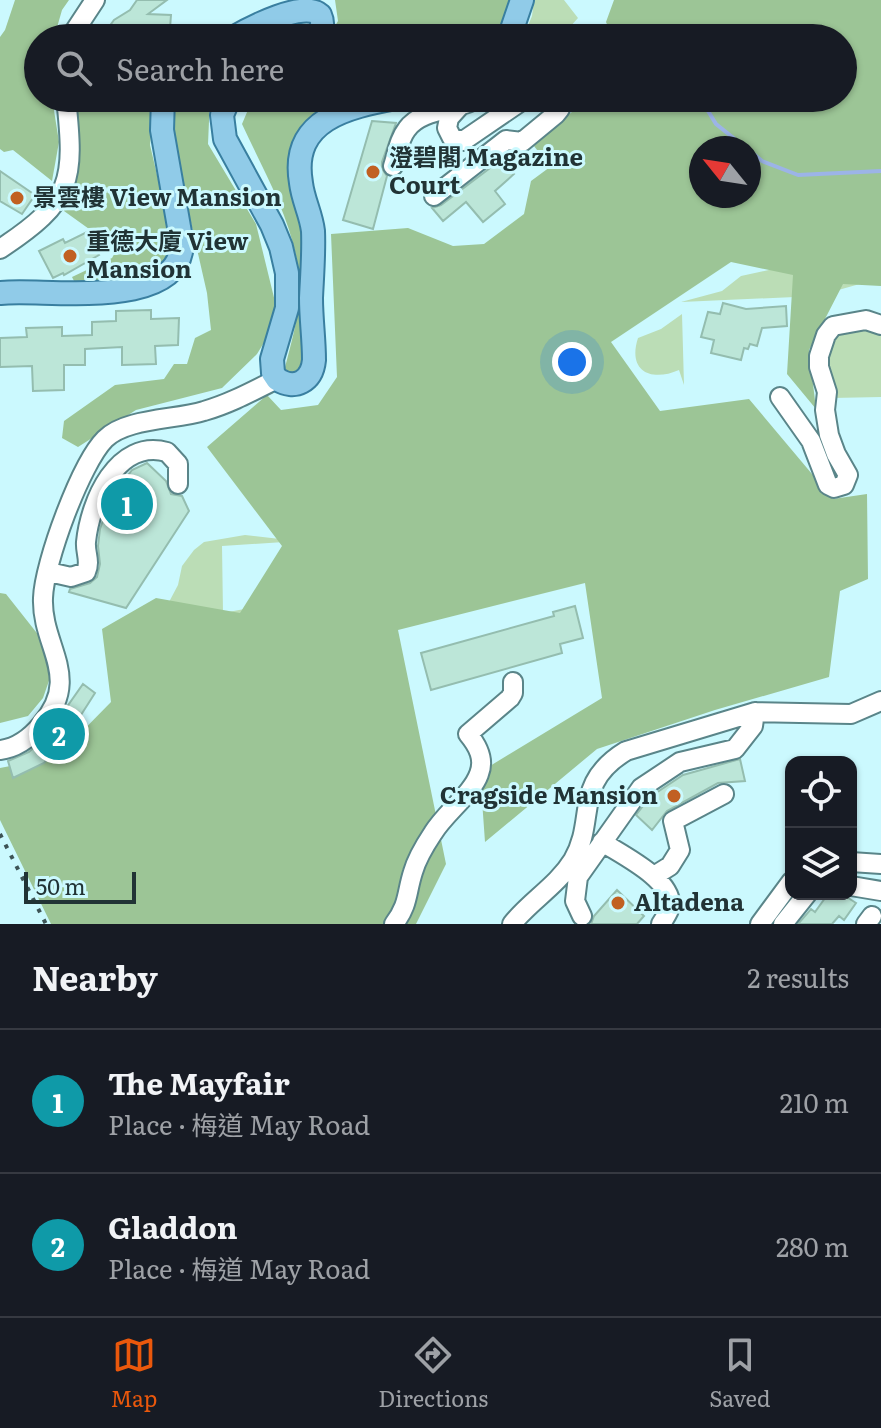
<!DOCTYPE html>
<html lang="en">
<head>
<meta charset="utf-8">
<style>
	body { margin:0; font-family:Literata,"Noto Sans TC",serif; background:#20242c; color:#f1f3f6 }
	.controls { position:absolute; right:24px; bottom:24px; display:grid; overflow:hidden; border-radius:16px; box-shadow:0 2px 6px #0004 }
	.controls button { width:72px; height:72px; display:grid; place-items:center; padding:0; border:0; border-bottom:2px solid #363941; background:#171b24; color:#f1f3f6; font:40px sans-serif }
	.compass { position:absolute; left:689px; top:136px; width:72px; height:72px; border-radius:50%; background:#171b24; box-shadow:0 2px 6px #0004; rotate:300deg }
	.scale { position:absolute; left:24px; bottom:20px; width:112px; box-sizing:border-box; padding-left:8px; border:4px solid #213335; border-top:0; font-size:22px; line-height:28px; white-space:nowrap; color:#213335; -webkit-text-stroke:6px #cbf9fe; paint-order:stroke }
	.you { position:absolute; left:572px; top:362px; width:28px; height:28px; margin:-20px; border:6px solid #fff; border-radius:50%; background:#1a73e8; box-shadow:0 0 0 12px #1a73e833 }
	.badge { display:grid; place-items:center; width:52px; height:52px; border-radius:50%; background:#ea580c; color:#fff; font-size:26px; font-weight:700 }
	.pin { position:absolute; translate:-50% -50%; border:4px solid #fff; box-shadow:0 2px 8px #0006 }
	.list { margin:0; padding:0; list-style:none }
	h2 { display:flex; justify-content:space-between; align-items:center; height:104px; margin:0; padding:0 32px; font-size:34px }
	h2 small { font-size:26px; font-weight:400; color:#9ea1a6 }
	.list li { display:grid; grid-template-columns:52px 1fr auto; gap:24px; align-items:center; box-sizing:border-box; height:144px; padding:0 32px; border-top:2px solid #363941 }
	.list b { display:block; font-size:30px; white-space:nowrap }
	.list p { margin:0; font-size:26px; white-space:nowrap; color:#9ea1a6 }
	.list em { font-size:26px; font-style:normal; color:#9ea1a6 }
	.icon { flex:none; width:44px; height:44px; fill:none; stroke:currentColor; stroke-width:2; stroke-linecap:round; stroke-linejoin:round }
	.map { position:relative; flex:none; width:881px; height:924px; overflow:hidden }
	.search { position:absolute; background:#171b24; box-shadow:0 2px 6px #0004; left:24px; right:24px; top:24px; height:88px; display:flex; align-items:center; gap:20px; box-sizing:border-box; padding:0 28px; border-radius:44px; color:#9ea1a6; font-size:30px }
	.sheet { height:392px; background:#171b24 }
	nav { display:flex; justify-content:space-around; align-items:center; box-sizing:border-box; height:112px; border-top:2px solid #363941; background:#171b24; font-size:22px; color:#9ea1a6 }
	nav a { display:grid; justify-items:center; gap:4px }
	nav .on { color:#ea580c }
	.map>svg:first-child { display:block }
</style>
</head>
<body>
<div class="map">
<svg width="881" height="924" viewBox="0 0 881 924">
	<rect width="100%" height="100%" fill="#cbf9fe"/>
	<!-- green -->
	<path fill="#bbddb6" d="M534 0H564L578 18 560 38H523L532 16Z
		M778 268 881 278 817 296 681 302 722 291 741 276Z
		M682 314 684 385 679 370C652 382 627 372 638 338L661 329Z
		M842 327 881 329V397L832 398 823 359 831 334Z
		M245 535 280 539 284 542 222 546 223 613 255 607 236 624 169 602 178 585 182 566 194 550 204 542Z"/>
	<!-- forest -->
	<path fill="#9cc596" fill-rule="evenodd" d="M15 0H69L62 10 54 38H38V98H52L59 142 52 181 13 150 4 152 0 149V37L5 30Z
		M335 0H513L497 38H328L338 21Z
		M614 0H881V286L843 284 809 350 816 409 787 374 793 275 731 262 611 342 660 411 749 399 833 499 867 494 868 579 840 591 829 677 715 710 597 749 485 842 480 772 602 698 585 583 398 630 446 864 416 924H51L0 820V768L57 757 111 702 102 629 156 598 240 613 282 546 207 447 267 395 281 410 318 405 337 377 331 234 408 228 453 246 484 244 524 214 531 181 550 167 534 146 574 110 569 98H843V38H613L606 22ZM701 148H749V196H701Z
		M73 98H154L150 145 173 243 166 258 150 275 76 285 72 277 112 258 117 249 64 211 77 146Z
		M175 98H210L208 144 256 224 279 318 257 354 222 388 136 410 78 447 62 438 64 421 115 385 164 379 174 364H187L195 338 211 330 207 293 171 135Z
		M253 98H350L304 133 311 371 283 375C291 343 302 310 299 276 294 222 264 172 242 124Z
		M0 593 6 594 40 637 51 675 43 698 28 716 0 723Z"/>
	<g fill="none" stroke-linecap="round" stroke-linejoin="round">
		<!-- stream -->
		<path stroke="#9cb4e7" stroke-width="4" d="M691 98 705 106 716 124 746 148
			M749 150 762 161 798 175 881 171"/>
	</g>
	<!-- building -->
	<path fill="#bce6d8" stroke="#94bdaf" stroke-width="2" d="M137 0H167L148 14 171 15 170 28 150 27 149 38H101L114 20 130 10Z
		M372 121 396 123 382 162V169L387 176 373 229 343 220Z
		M502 159 514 174 495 191 505 204 483 222 466 202 443 221 432 208 441 205Z
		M0 171 35 195 22 214 0 201Z
		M87 232 91 239 94 237 101 250 97 252 99 255 64 275 63 273 53 278 39 251 63 239 65 243Z
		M723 303 746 309 786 306 787 326 762 328 757 346 750 344 748 349 744 348 741 360 711 353 714 340 701 337 708 312 720 314Z
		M151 310V319L179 318 178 345 155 346 156 364 122 365V347L85 349V365H64V390L33 391 32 366 0 367V338L27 337 26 328 62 327V336L92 335V322L116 321V311Z
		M147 463 166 481 171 494 182 496 189 511 126 608 69 592 70 589 90 583 97 577 100 564 98 546 100 529 111 498 132 470Z
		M575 606 583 638 560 644 562 653 431 690 421 653 554 616 553 612Z
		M83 684 95 693 65 740 44 763 13 778 8 761 29 752 45 738Z
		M740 759 745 781 718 783 667 811 652 830 636 815 650 797 683 775Z
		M617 890 644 916 637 924H591L594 916Z
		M828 894 837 899 842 894 856 903 844 920 839 916 832 924H798L811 909 815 912Z"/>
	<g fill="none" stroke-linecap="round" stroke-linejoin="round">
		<!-- minor casing -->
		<g stroke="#5a8589" stroke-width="22">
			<path id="minor" d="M70 38 95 0
				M459 107 449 118 447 128 452 138 463 141 526 98
				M393 166C397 154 399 139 407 129 422 108 458 111 479 98
				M434 196 506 140 522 142 556 114 560 109 561 98
				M0 249C73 201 75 181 66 98
				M780 397 811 441 828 485 834 488 844 485 848 475 836 454 829 435 825 410 827 392 819 367V356L826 335 833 326 866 320 881 325
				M49 572 71 577 86 572C91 561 85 553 86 542 90 502 117 438 167 452L178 464V484
				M0 750C17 748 30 738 41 725 83 677 41 647 43 598 44 563 81 463 105 439 126 418 175 420 204 411 229 404 253 391 277 379
				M602 842C622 855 674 880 670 907 669 912 664 919 661 924
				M851 862 881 864
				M654 876 670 866 680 850 673 821 724 794
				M851 886 881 891
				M582 916 575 901 578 877 641 788 680 762 735 749 753 726 755 712
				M394 924C409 904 406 894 413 872 417 858 425 845 433 833 445 813 472 794 479 774 485 759 478 746 468 734L510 698 513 693V682
				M512 924C530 901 557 886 573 860 597 819 572 784 626 751L755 712 851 714 881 701
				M760 924 791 882
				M783 924 807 894
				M866 924 872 916"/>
		</g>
		<!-- major casing -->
		<g stroke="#397fa0" stroke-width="26">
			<path id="major" d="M233 38C252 27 304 0 320 15 324 24 322 30 317 38
				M509 38 522 0
				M229 98 222 115 225 139 272 225 281 247 287 273V308L272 359 273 373 277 379C295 391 312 381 314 360 314 339 311 319 311 298 312 276 314 253 313 231 311 214 303 200 301 183 290 119 348 107 396 98
				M0 293C45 288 179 312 182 244L162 130 163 98"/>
		</g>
		<!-- minor -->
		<use href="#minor" stroke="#fff" stroke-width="18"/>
		<!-- major -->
		<use href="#major" stroke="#90cbe8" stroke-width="22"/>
		<!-- rail -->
		<path stroke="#3d5456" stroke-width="4" stroke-dasharray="4 8" stroke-linecap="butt" d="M0 834 46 924"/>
	</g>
	<!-- markers -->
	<g fill="#c16022" stroke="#cbf9fe" stroke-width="3">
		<circle cx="373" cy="172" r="8"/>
		<circle cx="17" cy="198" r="8"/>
		<circle cx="70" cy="256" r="8"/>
		<circle cx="674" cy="796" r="8"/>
		<circle cx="618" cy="903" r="8"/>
	</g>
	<g text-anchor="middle" stroke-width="6" stroke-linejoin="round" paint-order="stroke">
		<!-- poi labels -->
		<g font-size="24" font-weight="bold" fill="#213335" stroke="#cbf9fe" text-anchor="start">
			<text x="389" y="166">澄碧閣 Magazine<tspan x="389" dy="28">Court</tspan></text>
			<text x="33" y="206">景雲樓 View Mansion</text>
			<text x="86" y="250">重德大廈 View<tspan x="86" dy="28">Mansion</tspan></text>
			<text x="658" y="804" text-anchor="end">Cragside Mansion</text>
			<text x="634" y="911">Altadena</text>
		</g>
	</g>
</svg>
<div class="controls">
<button><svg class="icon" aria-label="locate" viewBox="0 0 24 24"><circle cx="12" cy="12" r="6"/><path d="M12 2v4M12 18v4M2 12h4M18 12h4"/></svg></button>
<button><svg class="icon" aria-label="layers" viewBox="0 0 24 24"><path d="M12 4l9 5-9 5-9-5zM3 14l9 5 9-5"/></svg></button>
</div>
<svg class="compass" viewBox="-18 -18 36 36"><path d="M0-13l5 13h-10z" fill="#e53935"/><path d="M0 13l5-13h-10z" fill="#9ea1a6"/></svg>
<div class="scale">50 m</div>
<div class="you"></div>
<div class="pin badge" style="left:127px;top:504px;background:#0f9aa8">1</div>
<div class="pin badge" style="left:59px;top:734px;background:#0f9aa8">2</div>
<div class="search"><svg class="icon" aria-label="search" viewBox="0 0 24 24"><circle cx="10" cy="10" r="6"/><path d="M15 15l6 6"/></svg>Search here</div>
</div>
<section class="sheet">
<h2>Nearby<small>2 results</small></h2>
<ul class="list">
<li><span class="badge" style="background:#0f9aa8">1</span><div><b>The Mayfair</b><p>Place · 梅道 May Road</p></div><em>210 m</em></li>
<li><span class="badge" style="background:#0f9aa8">2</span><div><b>Gladdon</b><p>Place · 梅道 May Road</p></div><em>280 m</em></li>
</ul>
</section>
<nav>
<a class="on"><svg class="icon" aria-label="map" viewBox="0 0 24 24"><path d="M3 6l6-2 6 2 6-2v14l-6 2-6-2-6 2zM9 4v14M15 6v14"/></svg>Map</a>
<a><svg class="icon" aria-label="directions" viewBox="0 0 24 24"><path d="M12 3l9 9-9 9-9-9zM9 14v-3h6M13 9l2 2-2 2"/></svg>Directions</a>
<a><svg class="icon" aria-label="saved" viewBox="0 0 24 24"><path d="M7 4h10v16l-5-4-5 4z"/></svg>Saved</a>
</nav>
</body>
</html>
